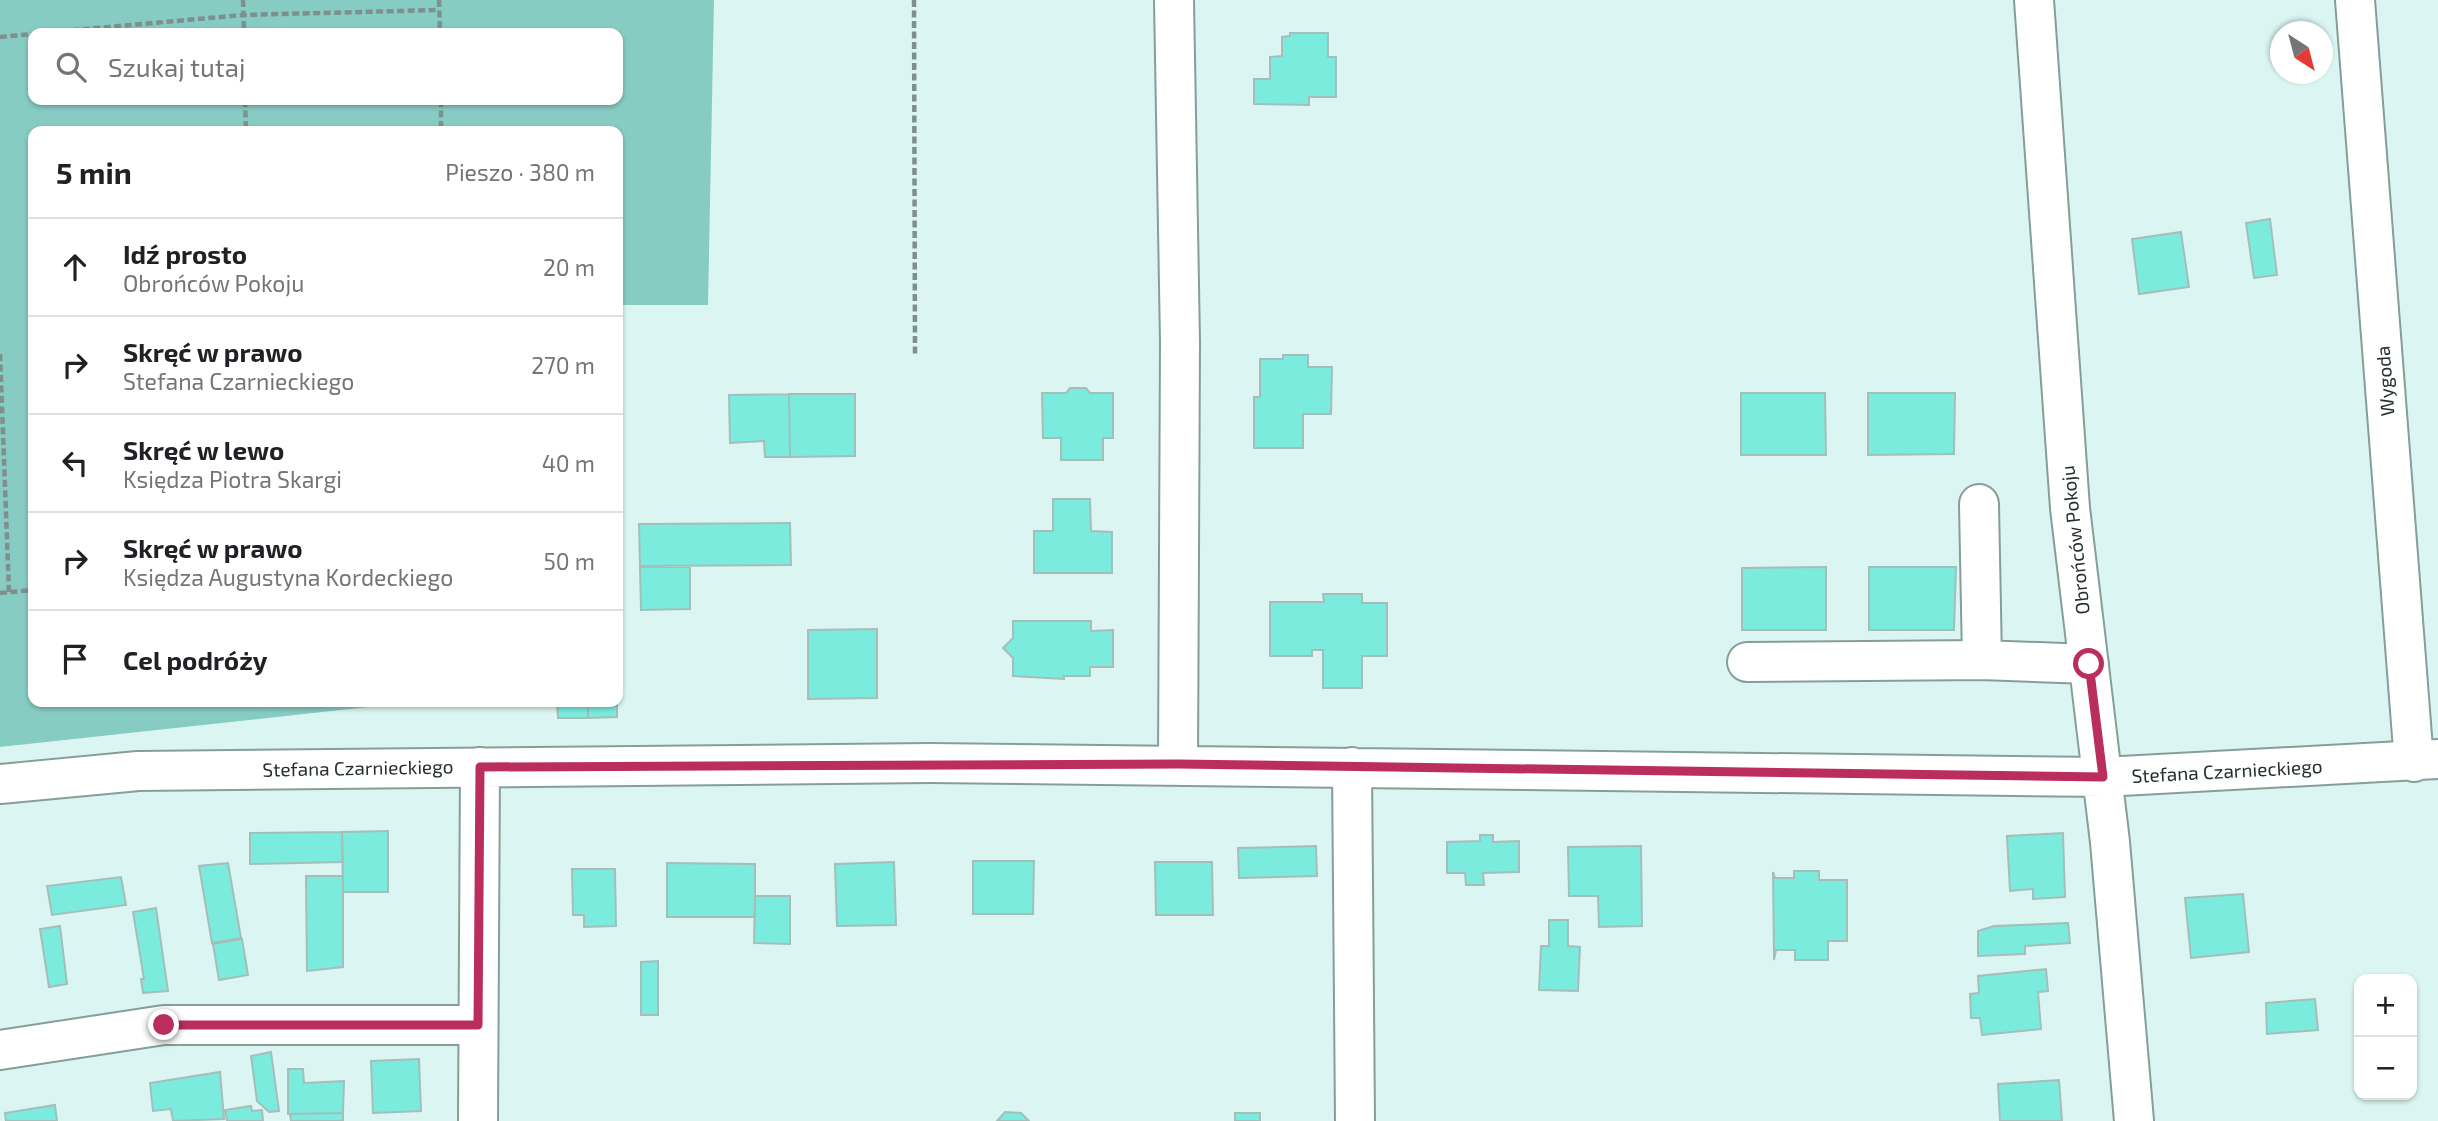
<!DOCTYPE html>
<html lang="pl">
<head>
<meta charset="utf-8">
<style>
	body { margin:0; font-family:"Exo 2",sans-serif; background:#f6f6f6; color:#202124 }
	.controls { position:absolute; right:21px; bottom:21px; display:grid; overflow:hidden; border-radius:14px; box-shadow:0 2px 5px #0004 }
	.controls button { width:63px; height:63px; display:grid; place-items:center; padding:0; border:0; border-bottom:2px solid #e0e0e0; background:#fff; color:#202124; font:35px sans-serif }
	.compass { position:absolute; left:2270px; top:21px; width:63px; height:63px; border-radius:50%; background:#fff; box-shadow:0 2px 5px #0004; rotate:144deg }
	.stop { position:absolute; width:21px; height:21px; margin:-16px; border:5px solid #bb2d5d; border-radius:50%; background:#fff }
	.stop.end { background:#bb2d5d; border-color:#fff; box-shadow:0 2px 7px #0008 }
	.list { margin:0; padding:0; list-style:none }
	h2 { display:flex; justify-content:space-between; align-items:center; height:91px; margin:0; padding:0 28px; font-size:30px }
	h2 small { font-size:23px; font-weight:400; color:#757577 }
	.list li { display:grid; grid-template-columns:46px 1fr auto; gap:21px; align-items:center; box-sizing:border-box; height:98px; padding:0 28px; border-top:2px solid #e0e0e0 }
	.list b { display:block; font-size:26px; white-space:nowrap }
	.list p { margin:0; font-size:23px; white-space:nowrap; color:#757577 }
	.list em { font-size:23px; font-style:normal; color:#757577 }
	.icon { flex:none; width:38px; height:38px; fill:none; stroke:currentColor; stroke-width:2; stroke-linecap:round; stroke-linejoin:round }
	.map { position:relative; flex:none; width:2438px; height:1121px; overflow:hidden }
	.search { position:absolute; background:#fff; box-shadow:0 2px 5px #0004; left:28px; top:28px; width:595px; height:77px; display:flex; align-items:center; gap:18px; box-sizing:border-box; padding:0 24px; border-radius:14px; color:#757577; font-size:26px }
	.panel { position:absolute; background:#fff; box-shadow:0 2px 5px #0004; left:28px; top:126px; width:595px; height:581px; border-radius:14px }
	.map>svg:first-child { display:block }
</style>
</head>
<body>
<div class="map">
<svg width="2438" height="1121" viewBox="0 0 2438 1121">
	<rect width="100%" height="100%" fill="#dbf6f2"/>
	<!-- green -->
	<path fill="#87ccc3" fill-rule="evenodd" d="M0 0H714L708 305H618V131H33V702H414L0 747ZM33 33H618V100H33Z"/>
	<!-- building -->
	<path fill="#7bebde" stroke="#a5beba" stroke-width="2" d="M1290 33H1328V57H1336V97H1309V105L1254 104V79H1270V57L1282 56V37L1290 36Z
		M2270 219 2277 275 2254 278 2246 223Z
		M2181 232 2189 287 2139 294 2132 239Z
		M1283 355H1308V367H1332L1331 414H1303V448H1254V397H1260V359H1283Z
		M1070 388H1086L1090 393H1113V438H1103V460H1061V438H1043L1042 393H1066Z
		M1741 393H1825L1826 455H1741Z
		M1868 393H1955L1954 454 1868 455Z
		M789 394H855V456L790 457Z
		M789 394 790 457H765L764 441 730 443 729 395Z
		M1053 499H1090L1091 531 1112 532V573H1034V531H1053Z
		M790 523 791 565 640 566 639 524Z
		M640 567H690V609L641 610Z
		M1826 567V630H1742V568Z
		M1869 567H1956L1954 630H1869Z
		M1323 594H1362V603H1387V656H1362V688H1323V650H1312V656H1270V602H1324Z
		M1013 621H1091V631L1113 630V667H1090V676H1064V679L1013 676V658L1003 648 1013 638Z
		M877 629V698L808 699V630Z
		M557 702H588V718H558Z
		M588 702H617V717L588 718Z
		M388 831V892H343L342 832Z
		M342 832 343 862 250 864V833Z
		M2063 833 2065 897 2033 899V889L2010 891 2007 836Z
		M1480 835H1493V842L1519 841V872L1483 873 1484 885H1466L1465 873H1447V842L1480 841Z
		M1316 846 1317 876 1239 878 1238 848Z
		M1641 846 1642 926 1599 927 1598 896H1569L1568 847Z
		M973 861H1034L1033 914H973Z
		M894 862 896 925 837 926 835 864Z
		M1155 862H1212L1213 915H1156Z
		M228 863 241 938 212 943 199 866Z
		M667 863 755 864V917H667Z
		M572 869H615L616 926 584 927V915H573Z
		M1794 871H1819V880H1847V941H1828V960H1795V950H1776L1774 960 1773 872 1775 878H1794Z
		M306 876H343V967L307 971Z
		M121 877 126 905 52 915 47 886Z
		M2243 894 2249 952 2191 958 2185 898Z
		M755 896H790V944L754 943Z
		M156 908 168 991 143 993 141 979H144L133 912Z
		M1549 920H1568V946L1580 947 1578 991 1539 990 1541 946H1549Z
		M2068 923 2070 943 2025 946V954L1978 956V931L1994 926Z
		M60 926 67 984 49 987 40 929Z
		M242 939 248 975 219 980 213 944Z
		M658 961V1015H641V962Z
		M2046 969 2048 991 2038 992 2041 1029 1982 1035 1980 1018H1971L1970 994 1979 993 1978 976Z
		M2315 999 2318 1030 2267 1034 2266 1003Z
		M271 1052 279 1111 269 1112 257 1101 251 1056Z
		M419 1059 421 1111 373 1113 371 1061Z
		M288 1069H303L304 1083 344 1081 343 1113 288 1114Z
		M220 1072 224 1119 173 1121 171 1109 153 1111 150 1083Z
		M2059 1080 2062 1121H2000L1998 1084Z
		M55 1105 57 1121H6L5 1113Z
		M251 1106 252 1111 262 1110 263 1121H227L225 1110Z
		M1005 1112 1021 1113 1029 1121H997Z
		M343 1113V1121H291L290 1114Z
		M1235 1113H1260V1121H1235Z"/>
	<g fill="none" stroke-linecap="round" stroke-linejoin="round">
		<!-- minor casing -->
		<g stroke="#869e9b" stroke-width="42">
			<path id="minor" d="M1174 0 1180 342 1178 764
				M2034 0 2070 508 2110 842 2134 1121
				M2355 0 2414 762
				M1979 504 1982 660
				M1747 662 1982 660 2089 664
				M1352 767 1355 1121
				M0 784 138 771 930 763 2103 777 2438 759
				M0 1050 164 1025H478
				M478 1121 480 767"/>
		</g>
		<!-- path -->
		<path stroke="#7e908d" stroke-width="4.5" stroke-dasharray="7 3.5" stroke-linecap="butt" d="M243 0 244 33
			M439 0 440 33
			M914 0 915 356
			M41 33 243 15 439 10
			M0 37 33 34
			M245 100 246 131
			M441 100V131
			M0 354 9 592
			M0 593 33 590"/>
		<!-- minor -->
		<use href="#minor" stroke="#fff" stroke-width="38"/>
	</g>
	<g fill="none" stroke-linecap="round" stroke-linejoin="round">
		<!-- route -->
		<path stroke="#bb2d5d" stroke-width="9" d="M164 1025H478L480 767 1178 764 2103 777 2089 664"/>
	</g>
	<g text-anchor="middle" stroke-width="5" stroke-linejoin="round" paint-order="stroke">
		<!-- street labels -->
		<g font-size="19" fill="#252f2e" stroke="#fff">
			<text transform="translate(2385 381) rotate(-94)" y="7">Wygoda</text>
			<text transform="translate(2075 540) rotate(-96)" y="7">Obrońców Pokoju</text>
			<text transform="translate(358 768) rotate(-1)" y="7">Stefana Czarnieckiego</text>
			<text transform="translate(2227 771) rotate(-3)" y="7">Stefana Czarnieckiego</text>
		</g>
	</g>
</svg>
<div class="controls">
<button>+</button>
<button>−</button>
</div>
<svg class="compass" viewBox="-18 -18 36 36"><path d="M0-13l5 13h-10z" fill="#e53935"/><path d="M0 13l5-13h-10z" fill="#757577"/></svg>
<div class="stop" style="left:2089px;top:664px"></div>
<div class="stop end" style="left:164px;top:1025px"></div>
<div class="search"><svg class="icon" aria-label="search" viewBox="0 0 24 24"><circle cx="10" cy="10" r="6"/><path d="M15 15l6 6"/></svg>Szukaj tutaj</div>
<section class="panel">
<h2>5 min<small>Pieszo · 380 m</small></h2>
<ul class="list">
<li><svg class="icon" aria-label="ahead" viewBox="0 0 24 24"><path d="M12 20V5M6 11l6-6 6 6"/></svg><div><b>Idź prosto</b><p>Obrońców Pokoju</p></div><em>20 m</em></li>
<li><svg class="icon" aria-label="right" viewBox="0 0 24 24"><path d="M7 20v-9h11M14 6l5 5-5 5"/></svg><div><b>Skręć w prawo</b><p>Stefana Czarnieckiego</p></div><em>270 m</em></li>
<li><svg class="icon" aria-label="left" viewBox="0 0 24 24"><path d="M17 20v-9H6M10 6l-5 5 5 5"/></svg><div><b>Skręć w lewo</b><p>Księdza Piotra Skargi</p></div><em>40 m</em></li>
<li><svg class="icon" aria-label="right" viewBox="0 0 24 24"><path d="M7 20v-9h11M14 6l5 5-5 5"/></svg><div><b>Skręć w prawo</b><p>Księdza Augustyna Kordeckiego</p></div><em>50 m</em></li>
<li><svg class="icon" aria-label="arrive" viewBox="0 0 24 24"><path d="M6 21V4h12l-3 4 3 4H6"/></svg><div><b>Cel podróży</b></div></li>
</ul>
</section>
</div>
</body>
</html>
